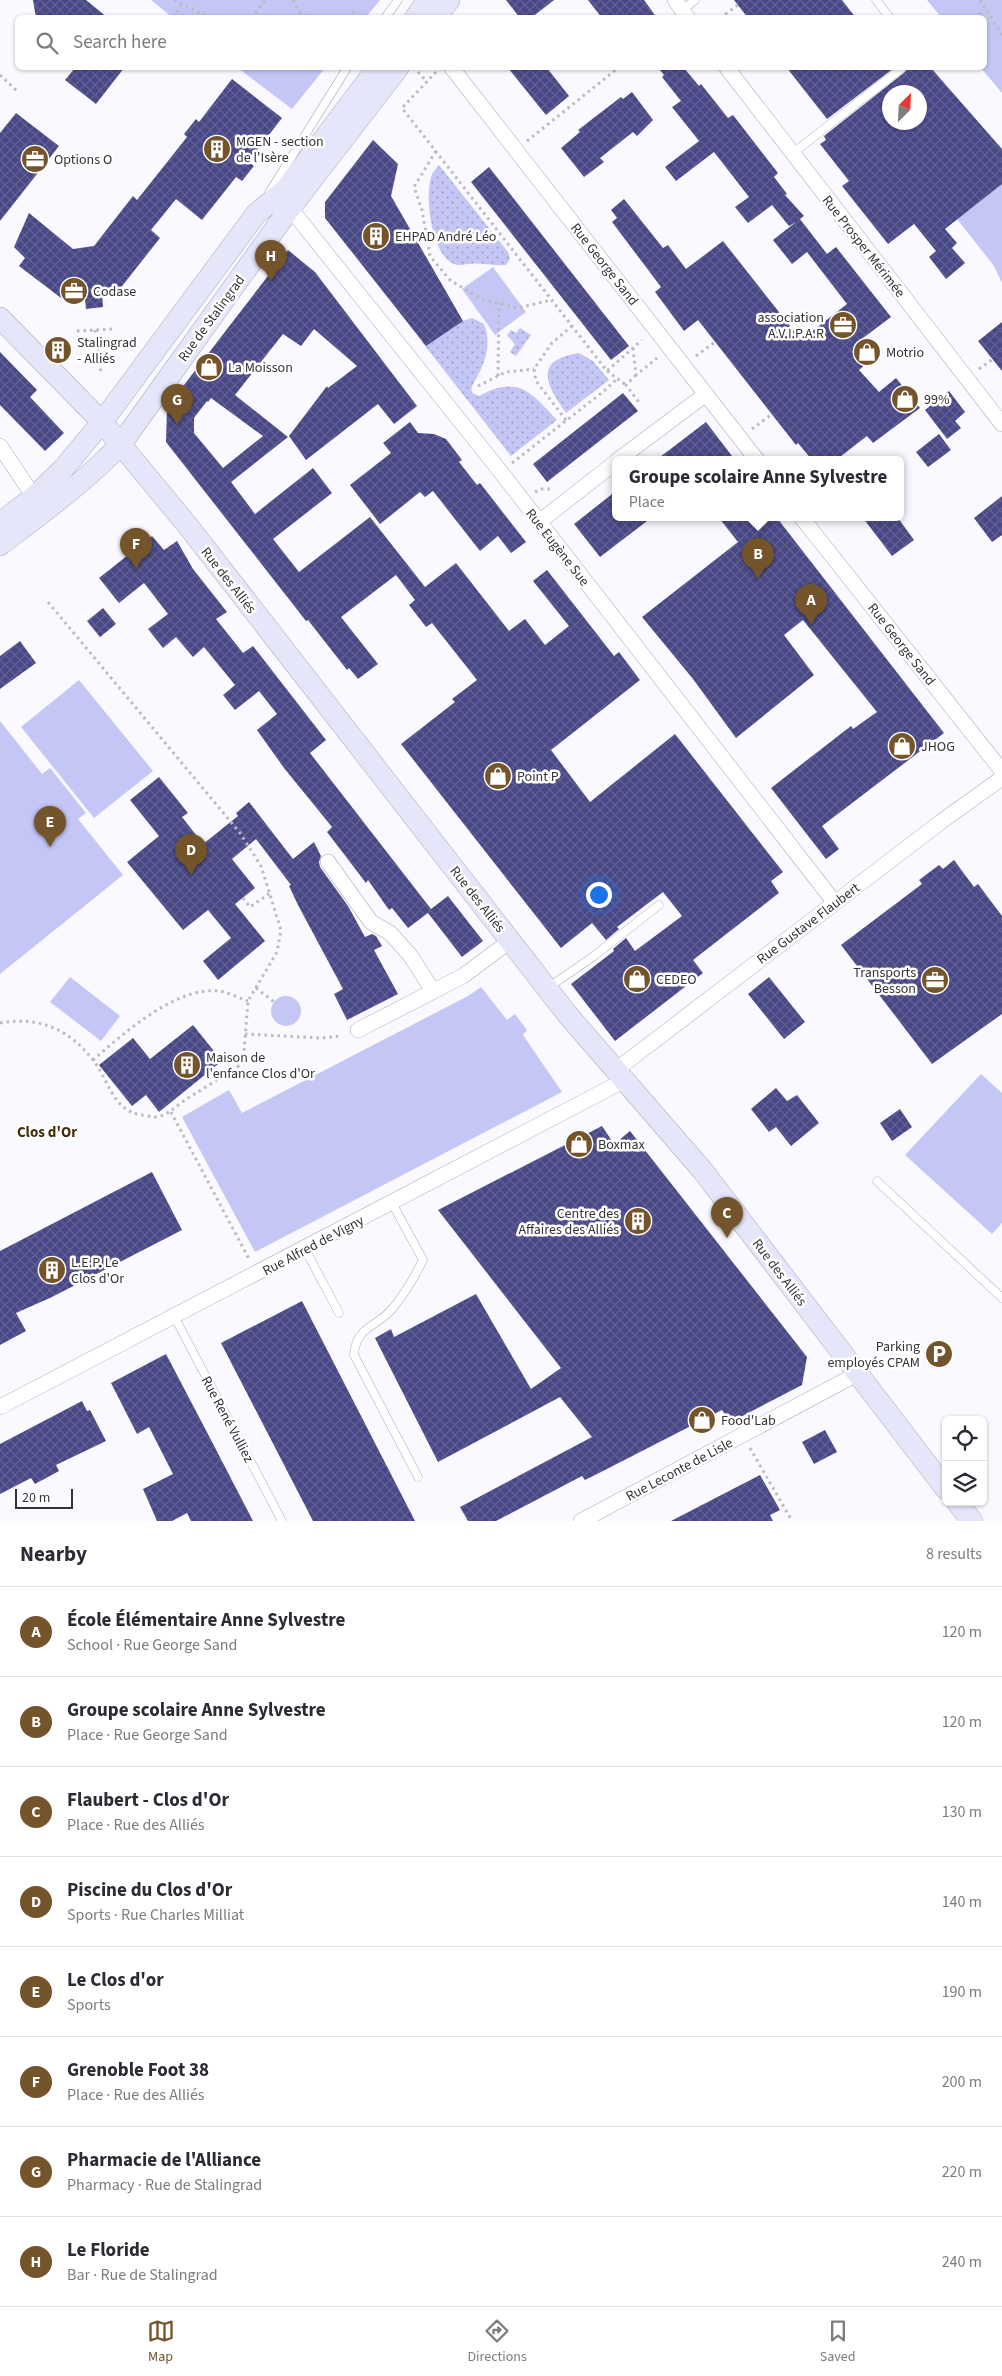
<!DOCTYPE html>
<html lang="en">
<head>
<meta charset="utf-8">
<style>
	body { margin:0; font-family:"Source Sans 3",sans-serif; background:#f2f2f3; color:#2b2b33 }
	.controls { position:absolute; right:15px; bottom:15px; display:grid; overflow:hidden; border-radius:8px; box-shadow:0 1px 4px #0004 }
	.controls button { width:45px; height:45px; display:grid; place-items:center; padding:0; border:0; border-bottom:1px solid #e1e1e2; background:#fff; color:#2b2b33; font:25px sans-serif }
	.compass { position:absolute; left:882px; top:85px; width:45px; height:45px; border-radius:50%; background:#fff; box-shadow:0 1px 4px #0004; rotate:24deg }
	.scale { position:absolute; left:15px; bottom:12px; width:58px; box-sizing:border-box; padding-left:5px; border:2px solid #343438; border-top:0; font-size:14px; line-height:18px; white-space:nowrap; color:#343438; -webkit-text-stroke:4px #fff; paint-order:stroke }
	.you { position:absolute; left:598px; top:894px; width:18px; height:18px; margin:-12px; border:4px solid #fff; border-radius:50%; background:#1a73e8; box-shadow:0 0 0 8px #1a73e833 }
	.badge { display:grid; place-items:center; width:32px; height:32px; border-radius:50%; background:#74542a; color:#fff; font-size:16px; font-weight:700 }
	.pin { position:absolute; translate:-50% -41px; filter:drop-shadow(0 1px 2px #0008) }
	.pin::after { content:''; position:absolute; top:26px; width:18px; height:15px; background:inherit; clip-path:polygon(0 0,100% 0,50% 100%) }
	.popup { position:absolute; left:612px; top:456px; width:292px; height:65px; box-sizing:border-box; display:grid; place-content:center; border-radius:8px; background:#fff; filter:drop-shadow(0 1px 4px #0005); font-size:16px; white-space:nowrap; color:#7c7c81 }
	.popup b { font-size:19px; color:#2b2b33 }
	.popup::after { content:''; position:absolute; left:50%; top:100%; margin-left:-10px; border:10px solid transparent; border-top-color:#fff }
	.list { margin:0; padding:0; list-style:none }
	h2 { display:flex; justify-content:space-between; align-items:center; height:65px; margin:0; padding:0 20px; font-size:21px }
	h2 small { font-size:16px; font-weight:400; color:#7c7c81 }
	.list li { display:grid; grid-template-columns:32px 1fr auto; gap:15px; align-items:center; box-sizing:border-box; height:90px; padding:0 20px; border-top:1px solid #e1e1e2 }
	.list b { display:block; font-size:19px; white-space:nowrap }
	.list p { margin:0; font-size:16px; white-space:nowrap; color:#7c7c81 }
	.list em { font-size:16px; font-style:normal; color:#7c7c81 }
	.icon { flex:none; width:28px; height:28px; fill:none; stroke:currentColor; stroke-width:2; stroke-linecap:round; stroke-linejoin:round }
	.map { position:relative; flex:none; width:1002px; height:1521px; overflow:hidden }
	.search { position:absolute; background:#fff; box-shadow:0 1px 4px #0004; left:15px; right:15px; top:15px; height:55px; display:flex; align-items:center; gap:12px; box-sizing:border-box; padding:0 18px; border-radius:8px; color:#7c7c81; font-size:19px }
	.sheet { height:785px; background:#fff }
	nav { display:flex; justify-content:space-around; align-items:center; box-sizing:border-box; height:70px; border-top:1px solid #e1e1e2; background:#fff; font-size:14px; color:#7c7c81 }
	nav a { display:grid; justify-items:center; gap:2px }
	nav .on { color:#74542a }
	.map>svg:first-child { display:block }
</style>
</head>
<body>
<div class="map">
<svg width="1002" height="1521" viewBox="0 0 1002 1521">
	<defs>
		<pattern id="grass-dots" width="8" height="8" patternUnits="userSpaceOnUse" patternTransform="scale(1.25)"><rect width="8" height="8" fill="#c4c7f5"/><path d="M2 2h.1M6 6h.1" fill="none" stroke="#a0a2c7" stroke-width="1.8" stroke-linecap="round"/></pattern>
		<pattern id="building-cross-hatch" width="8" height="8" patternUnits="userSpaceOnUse" patternTransform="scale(1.25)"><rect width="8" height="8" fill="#494887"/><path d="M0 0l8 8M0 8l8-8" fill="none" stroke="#616093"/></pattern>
	</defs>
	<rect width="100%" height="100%" fill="#f9f9ff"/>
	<!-- grass -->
	<path fill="url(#grass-dots)" d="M439 165 508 252 510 259 506 265C493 266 480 262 467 264 462 265 457 266 452 263 431 251 425 199 431 177 432 173 436 169 439 165Z
		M472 318 484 324C491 341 487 358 478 375 475 382 470 386 472 393L479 396C518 374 532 393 557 420L511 456 422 342 430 334 436 338 439 337 459 322Z
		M520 328 531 335 516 356 510 352 515 344 507 335 511 330 516 333Z
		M579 353 593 361 609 380 566 413C547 386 532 360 579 353Z"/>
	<!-- park -->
	<path fill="#c4c7f5" d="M151 0H380L366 17 173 18Z
		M927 0H1002V93L981 68H984V18L941 17Z
		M238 68H325L292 109Z
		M1002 184V283L994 266 957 219Z
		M493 267 526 312 495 335 462 289Z
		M79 680 153 771 94 818 21 727Z
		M0 721 42 774 50 768 86 813 78 819 123 875 0 974Z
		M70 977 120 1016 101 1041 50 1002Z
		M481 987 507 1020 515 1014 527 1030 523 1035 562 1092 255 1252 182 1117 229 1090 242 1113 468 996Z
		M271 1011a15 15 0 1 1 30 0a15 15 0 1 1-30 0Z
		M981 1074 1002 1093V1223L992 1234 905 1155Z"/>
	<!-- building -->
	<path fill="url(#building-cross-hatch)" fill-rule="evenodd" d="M33 0H86L108 18H36Z
		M506 0H554L531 18H520Z
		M588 0H644L657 18H602Z
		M734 0H842L856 18H748Z
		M75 68H124L96 104 65 80Z
		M508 68H547L569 96 546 115Z
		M658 68H684L699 86 701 84 728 118 733 115 778 173 774 177 787 194 785 195 804 216 800 219 827 254 836 247 891 317 859 341 874 357 859 370 879 392 896 378 920 408 873 443 867 436 836 460H812L798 443 796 445 698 320 684 331 655 292 661 287 612 222 617 218 611 210 624 199 663 248 668 245 686 269 723 241 801 340 847 304 807 252 792 264 773 240 796 222 789 226 772 205 748 223 735 207 749 197 714 152 676 181 665 167 699 141 672 107 681 101 662 77 664 75Z
		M787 68H894L827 119Z
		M908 68H931L1002 149V184L945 229 957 243 952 248 965 263 946 279 929 257 936 251 914 224 888 244 842 186 849 181 820 144 826 140 824 136 905 72ZM890 92H920V122H890Z
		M232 79 282 118 248 162 254 166 242 181 236 177 202 220 176 199 151 230 160 238 119 290 102 292 103 307 86 309 85 299 65 301 19 266 25 258 14 247 29 213 73 249 94 246 133 196 137 200 187 137 184 134 196 119 199 122Z
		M632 92 653 120 637 136 633 132 600 158 604 162 584 177 561 148 580 132 578 130 621 97 623 99Z
		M16 113 59 146 0 221V133Z
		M373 140 398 164 391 196 463 321 426 346 325 218V202Z
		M489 167 629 346 611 360 471 182Z
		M288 250 315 272 417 406 394 424 378 404 306 460 289 436 327 386 328 388 357 366 314 329 301 346 283 334 235 395 288 437 231 482 255 514 313 468 332 493 273 539 299 572 370 517 425 587 456 563 509 631 525 619 545 645 569 626 533 581 547 570 614 656 619 652 640 680 551 750 590 802 675 734 783 872 771 881 779 893 693 960 703 973 615 1041 571 984 614 951 613 949 626 938 635 951 682 916 663 892 617 927 619 929 606 940 592 923 561 948 401 744 455 702 452 699 477 680 432 623 426 627 409 605 415 600 396 575 341 617 378 664 358 679 349 668 347 670 308 620 306 621 166 442 167 407ZM211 398 263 436 223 468 194 433V418L207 401 208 402Z
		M1002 322V371L978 341Z
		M0 352 37 390 30 397 64 433 45 451 0 405Z
		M949 391 965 412 955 421 961 428 947 439 925 410Z
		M623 393 638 411 547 482 533 464Z
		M410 422 418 433 434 434 446 439 462 460 459 462 477 485 480 483 526 542 511 553 498 536 480 551 433 491 425 497 420 492 380 524 350 485 391 453 383 443Z
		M706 422 735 460H656Z
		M939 434 951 450 928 467 916 452Z
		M616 491V518H651L600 557 574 524Z
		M1002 496V535L992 542 974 518Z
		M719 518H777L944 733 822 826 839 849 826 859 771 788 851 726 853 729 877 712 803 620 784 635 814 675 736 738 693 679 642 617 738 542Z
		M863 518H898L914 540 892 556Z
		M152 536 164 550 177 541 193 569 227 612 216 619 243 653 253 646 326 740 310 753 431 909 448 896 483 941 462 957 428 913 408 928 392 908 389 910 368 880 366 883 327 832 332 827 284 768 257 730 277 714 259 691 235 710 223 695 235 685 204 647 193 657 176 637 163 648 148 629 168 614 144 583 119 603 99 578Z
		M103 608 116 624 100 637 87 621Z
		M20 641 36 663 0 689V656Z
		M159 777 188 813 182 817 203 844 238 816 236 813 249 802 293 859 314 842 321 856 319 862 320 867 348 906 365 937 372 934 376 936 382 946 374 950 398 994 347 1020 334 994 343 989 298 905 289 886 291 885 256 839 232 859 255 888 235 904 265 941 218 980 203 961 231 938 208 910 183 930 127 862 159 836 130 800Z
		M954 860 974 887 978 884 1002 916V1014L932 1064 841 945 922 884 919 880 939 865 943 869Z
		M769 977 805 1022 784 1039 748 994Z
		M193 1025 222 1061 159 1112 146 1095 132 1106 99 1065 133 1038 150 1059Z
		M776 1088 787 1101 797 1095 819 1123 791 1146 776 1127 769 1132 751 1109Z
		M900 1109 912 1127 892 1141 880 1123Z
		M602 1126 614 1144 630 1131 807 1357 802 1385 731 1422 722 1410 605 1470 585 1480 582 1476 496 1521H468L460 1507 592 1437 560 1397 438 1462 375 1338 391 1329 394 1337 476 1294 531 1389 561 1368 438 1210Z
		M152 1172 182 1230 52 1297 16 1313 26 1331 0 1345V1251Z
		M302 1301 415 1521H313L221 1343Z
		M166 1354 210 1438 253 1521H191L187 1513 172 1521H157L143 1489 173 1474 149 1427 137 1434 111 1383Z
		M82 1401 87 1411 90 1410 106 1441 56 1465 59 1471 35 1484 31 1478 0 1494V1444Z
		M825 1430 837 1452 814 1464 802 1442Z
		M760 1475 780 1510 770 1515 773 1521H671Z"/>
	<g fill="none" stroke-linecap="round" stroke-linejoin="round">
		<!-- lane casing -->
		<g stroke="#ababb4" stroke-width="9">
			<path id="lane" d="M876 0 890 18
				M683 10 695 0
				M385 18 398 0
				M793 153 902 68
				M269 193 347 68
				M549 987 594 956 659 905
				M877 1181 1002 1298
				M392 1203 423 1260C414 1278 405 1294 392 1309 377 1327 356 1326 354 1355L418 1477
				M305 1249 339 1313
				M174 1316 282 1521"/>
		</g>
		<!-- street casing -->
		<g stroke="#ababb4" stroke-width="16">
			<path id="street" d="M675 0 688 18
				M452 68 757 460
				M727 68 1002 424
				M288 200 290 208 500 471 835 903
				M0 446 34 497
				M618 460 706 394
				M802 518 1002 771
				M539 522 616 462
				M328 862 371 922 390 933 410 955 433 991
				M358 1030 463 976 510 941
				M616 1070 942 821 1002 778
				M0 1407 625 1080
				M581 1521 857 1374"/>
		</g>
		<!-- secondary casing -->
		<g stroke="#ababb4" stroke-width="22">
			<path id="secondary" d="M415 18 428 0
				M436 18 449 0
				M0 318 102 422 188 526 567 1014 703 1171 946 1489
				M0 523 34 497 63 469 102 422 256 214 286 189 377 68
				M0 545C42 513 85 482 121 444L290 208 398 68
				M957 1502 972 1521"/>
		</g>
		<!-- path -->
		<path stroke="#bababf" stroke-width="3" stroke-dasharray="2.5 4" stroke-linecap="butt" d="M174 0 210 18
			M293 0 300 13 311 18
			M980 0 1002 35
			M174 18 181 4
			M251 18 266 0
			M349 18 354 11
			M720 18 738 5
			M974 18 985 10
			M418 72 427 82
			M436 72 402 108 607 371 642 340
			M0 75 18 92
			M527 141 618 68
			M436 151 414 187 422 210 430 256 450 280 481 299 518 308 551 300
			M95 330 101 373
			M77 331 113 329
			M633 348 636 375 657 358
			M696 356 715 342
			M979 369 993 359
			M607 371 626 385
			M636 375 626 385 641 405
			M498 376 499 303
			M478 386 506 372 534 369
			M566 420 536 381 534 369 552 343 572 326
			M752 429 772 414
			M512 463 604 391 617 379
			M535 492 541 489H553
			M243 898 250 907 270 893
			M256 988 274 1002
			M0 1023C39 1016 69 1029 93 1060 109 1080 112 1110 141 1115 145 1115 151 1117 156 1117 168 1115 175 1107 185 1100 204 1088 224 1076 243 1063L248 1001 277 952 281 930 261 866 240 833 48 602
			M245 1034 320 1038 342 1036
			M93 1060C123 1034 176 986 219 991 228 992 239 998 248 1001
			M171 1112 249 1259
			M750 1448 792 1521"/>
		<!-- lane -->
		<use href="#lane" stroke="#fff" stroke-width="8"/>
		<!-- street -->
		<use href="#street" stroke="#fff" stroke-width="15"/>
		<!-- secondary -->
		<use href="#secondary" stroke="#e6e6fa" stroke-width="21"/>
	</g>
	<!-- icons -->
	<defs>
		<g id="building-disc" transform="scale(1.4375)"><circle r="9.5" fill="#74542a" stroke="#fff"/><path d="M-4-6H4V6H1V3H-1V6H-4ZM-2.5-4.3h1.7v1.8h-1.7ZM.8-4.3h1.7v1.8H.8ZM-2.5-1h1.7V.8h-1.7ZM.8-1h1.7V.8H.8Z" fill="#fff"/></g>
		<g id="office-disc" transform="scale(1.4375)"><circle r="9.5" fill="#74542a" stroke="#fff"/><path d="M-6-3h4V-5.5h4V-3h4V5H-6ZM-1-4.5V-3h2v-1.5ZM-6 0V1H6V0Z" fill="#fff"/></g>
		<g id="shop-disc" transform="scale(1.4375)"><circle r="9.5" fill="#74542a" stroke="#fff"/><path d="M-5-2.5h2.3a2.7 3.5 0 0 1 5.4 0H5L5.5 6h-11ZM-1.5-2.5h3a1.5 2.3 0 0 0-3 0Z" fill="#fff"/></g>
		<g id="parking-disc" transform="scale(1.4375)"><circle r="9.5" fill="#74542a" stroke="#fff"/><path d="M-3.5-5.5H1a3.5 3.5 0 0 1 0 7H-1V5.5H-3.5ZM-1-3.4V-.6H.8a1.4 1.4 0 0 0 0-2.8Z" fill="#fff"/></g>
	</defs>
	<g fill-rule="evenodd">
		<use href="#building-disc" x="217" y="149"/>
		<use href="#office-disc" x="35" y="159"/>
		<use href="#building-disc" x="376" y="236"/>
		<use href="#office-disc" x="74" y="291"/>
		<use href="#office-disc" x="843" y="325"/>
		<use href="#building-disc" x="58" y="350"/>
		<use href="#shop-disc" x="867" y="352"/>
		<use href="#shop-disc" x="209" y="367"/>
		<use href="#shop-disc" x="905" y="399"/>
		<use href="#shop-disc" x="902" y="746"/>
		<use href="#shop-disc" x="498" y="776"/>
		<use href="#shop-disc" x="637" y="979"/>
		<use href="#office-disc" x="935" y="980"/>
		<use href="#building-disc" x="187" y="1065"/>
		<use href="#shop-disc" x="579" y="1144"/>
		<use href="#building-disc" x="638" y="1221"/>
		<use href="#building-disc" x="52" y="1270"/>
		<use href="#parking-disc" x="939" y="1354"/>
		<use href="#shop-disc" x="702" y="1420"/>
	</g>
	<g text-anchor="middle" stroke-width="5" stroke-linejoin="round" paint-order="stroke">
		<!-- poi labels -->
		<g font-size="14" fill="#343438" stroke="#fff" text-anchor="start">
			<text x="236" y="146">MGEN - section<tspan x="236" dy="16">de l'Isère</tspan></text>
			<text x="54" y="164">Options O</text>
			<text x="395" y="241">EHPAD André Léo</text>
			<text x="93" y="296">Codase</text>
			<text x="824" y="322" text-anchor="end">association<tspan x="824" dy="16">A.V.I.P.A.R</tspan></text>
			<text x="77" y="347">Stalingrad<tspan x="77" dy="16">- Alliés</tspan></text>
			<text x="886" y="357">Motrio</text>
			<text x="228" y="372">La Moisson</text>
			<text x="924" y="404">99%</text>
			<text x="921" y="751">JHOG</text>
			<text x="517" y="781">Point P</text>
			<text x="916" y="977" text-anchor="end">Transports<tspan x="916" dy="16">Besson</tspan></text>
			<text x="656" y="984">CEDEO</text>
			<text x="206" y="1062">Maison de<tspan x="206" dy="16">l'enfance Clos d'Or</tspan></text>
			<text x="598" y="1149">Boxmax</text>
			<text x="619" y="1218" text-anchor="end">Centre des<tspan x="619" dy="16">Affaires des Alliés</tspan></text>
			<text x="71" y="1267">L.E.P. Le<tspan x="71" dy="16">Clos d'Or</tspan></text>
			<text x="920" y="1351" text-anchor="end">Parking<tspan x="920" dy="16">employés CPAM</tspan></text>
			<text x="721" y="1425">Food'Lab</text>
		</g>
		<!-- street labels -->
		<g font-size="14" fill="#343438" stroke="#fff">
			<text transform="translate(864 246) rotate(52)" y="5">Rue Prosper Mérimée</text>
			<text transform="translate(605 264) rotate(52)" y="5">Rue George Sand</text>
			<text transform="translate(211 318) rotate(-54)" y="5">Rue de Stalingrad</text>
			<text transform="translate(558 547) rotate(52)" y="5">Rue Eugène Sue</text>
			<text transform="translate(229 580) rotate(52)" y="5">Rue des Alliés</text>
			<text transform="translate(902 644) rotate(52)" y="5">Rue George Sand</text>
			<text transform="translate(478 899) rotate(52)" y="5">Rue des Alliés</text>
			<text transform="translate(808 923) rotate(-37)" y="5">Rue Gustave Flaubert</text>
			<text transform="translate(313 1245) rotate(-28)" y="5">Rue Alfred de Vigny</text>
			<text transform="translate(780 1272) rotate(53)" y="5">Rue des Alliés</text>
			<text transform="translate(228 1419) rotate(62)" y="5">Rue René Vulliez</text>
			<text transform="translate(679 1469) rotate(-28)" y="5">Rue Leconte de Lisle</text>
		</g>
		<!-- neighbourhood labels -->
		<g font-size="15" font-weight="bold" fill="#472e0b" stroke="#fff">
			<text x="47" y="1137">Clos d'Or</text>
		</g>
	</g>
</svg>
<div class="controls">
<button><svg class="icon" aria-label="locate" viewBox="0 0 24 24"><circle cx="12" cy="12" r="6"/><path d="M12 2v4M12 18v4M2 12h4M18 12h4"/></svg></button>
<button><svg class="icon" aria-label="layers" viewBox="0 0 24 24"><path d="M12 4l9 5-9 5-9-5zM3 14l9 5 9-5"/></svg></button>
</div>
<svg class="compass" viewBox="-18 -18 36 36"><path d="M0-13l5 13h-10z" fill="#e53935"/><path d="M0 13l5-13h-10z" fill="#7c7c81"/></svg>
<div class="scale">20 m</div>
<div class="you"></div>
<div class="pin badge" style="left:811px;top:625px">A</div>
<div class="pin badge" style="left:758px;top:579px">B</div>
<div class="popup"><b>Groupe scolaire Anne Sylvestre</b>Place</div>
<div class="pin badge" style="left:727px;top:1238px">C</div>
<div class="pin badge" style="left:191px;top:875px">D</div>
<div class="pin badge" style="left:50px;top:847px">E</div>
<div class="pin badge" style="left:136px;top:569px">F</div>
<div class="pin badge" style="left:177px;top:425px">G</div>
<div class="pin badge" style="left:271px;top:281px">H</div>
<div class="search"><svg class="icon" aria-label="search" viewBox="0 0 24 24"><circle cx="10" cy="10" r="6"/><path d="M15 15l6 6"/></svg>Search here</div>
</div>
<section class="sheet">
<h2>Nearby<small>8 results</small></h2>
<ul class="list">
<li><span class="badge">A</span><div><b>École Élémentaire Anne Sylvestre</b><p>School · Rue George Sand</p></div><em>120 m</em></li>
<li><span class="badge">B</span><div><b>Groupe scolaire Anne Sylvestre</b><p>Place · Rue George Sand</p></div><em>120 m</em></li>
<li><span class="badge">C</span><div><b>Flaubert - Clos d'Or</b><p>Place · Rue des Alliés</p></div><em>130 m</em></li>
<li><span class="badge">D</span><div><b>Piscine du Clos d'Or</b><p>Sports · Rue Charles Milliat</p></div><em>140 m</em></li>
<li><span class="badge">E</span><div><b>Le Clos d'or</b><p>Sports</p></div><em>190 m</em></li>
<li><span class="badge">F</span><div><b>Grenoble Foot 38</b><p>Place · Rue des Alliés</p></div><em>200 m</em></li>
<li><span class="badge">G</span><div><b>Pharmacie de l'Alliance</b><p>Pharmacy · Rue de Stalingrad</p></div><em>220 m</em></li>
<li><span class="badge">H</span><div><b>Le Floride</b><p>Bar · Rue de Stalingrad</p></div><em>240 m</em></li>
</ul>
</section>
<nav>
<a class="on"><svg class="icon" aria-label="map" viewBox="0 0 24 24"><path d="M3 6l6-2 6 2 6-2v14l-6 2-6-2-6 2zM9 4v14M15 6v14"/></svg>Map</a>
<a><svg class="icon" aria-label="directions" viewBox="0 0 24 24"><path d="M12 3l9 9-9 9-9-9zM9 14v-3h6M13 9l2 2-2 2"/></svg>Directions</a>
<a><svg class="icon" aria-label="saved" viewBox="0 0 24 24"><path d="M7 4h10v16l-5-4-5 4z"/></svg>Saved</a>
</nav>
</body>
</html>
